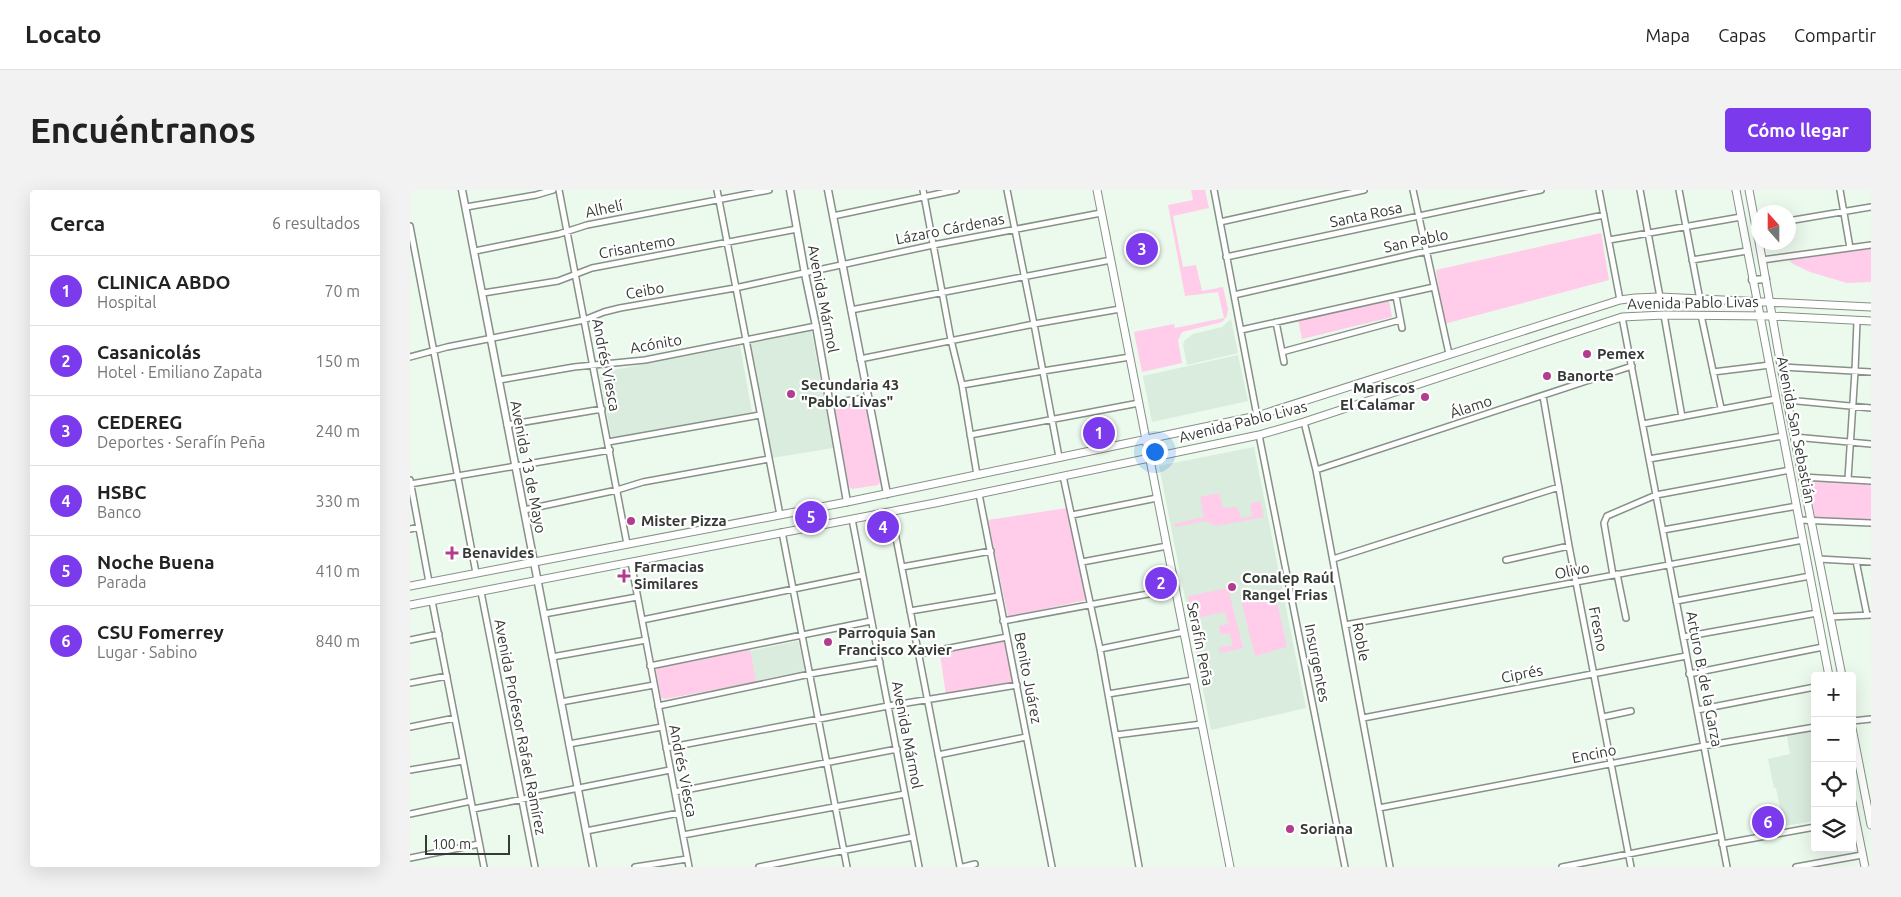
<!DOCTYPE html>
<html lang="es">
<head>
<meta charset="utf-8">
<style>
	body { margin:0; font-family:Ubuntu,sans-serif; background:#f2f2f2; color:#222 }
	.controls { position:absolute; right:15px; bottom:15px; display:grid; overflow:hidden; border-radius:5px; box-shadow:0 5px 20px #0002 }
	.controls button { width:45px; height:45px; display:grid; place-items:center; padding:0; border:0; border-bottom:1px solid #e0e0e0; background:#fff; color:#222; font:25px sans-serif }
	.compass { position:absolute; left:1341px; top:15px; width:45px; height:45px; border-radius:50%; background:#fff; box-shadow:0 5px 20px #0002; rotate:339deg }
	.scale { position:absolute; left:15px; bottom:12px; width:85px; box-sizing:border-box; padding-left:5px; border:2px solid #353a36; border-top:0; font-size:14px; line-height:18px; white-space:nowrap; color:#353a36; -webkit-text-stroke:4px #fff; paint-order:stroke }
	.you { position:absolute; left:744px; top:261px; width:18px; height:18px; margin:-12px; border:4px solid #fff; border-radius:50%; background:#1a73e8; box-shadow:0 0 0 8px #1a73e833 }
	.badge { display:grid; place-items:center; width:32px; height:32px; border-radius:50%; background:#7c3aed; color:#fff; font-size:16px; font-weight:700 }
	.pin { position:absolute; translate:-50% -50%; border:2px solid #fff; box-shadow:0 1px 5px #0006 }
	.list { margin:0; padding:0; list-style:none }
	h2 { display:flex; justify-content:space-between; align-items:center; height:65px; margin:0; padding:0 20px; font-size:21px }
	h2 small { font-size:16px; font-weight:400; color:#767676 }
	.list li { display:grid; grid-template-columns:32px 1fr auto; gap:15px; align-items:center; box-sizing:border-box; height:70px; padding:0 20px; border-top:1px solid #e0e0e0 }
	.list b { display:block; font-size:19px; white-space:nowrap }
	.list p { margin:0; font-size:16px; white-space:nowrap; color:#767676 }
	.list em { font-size:16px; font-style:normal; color:#767676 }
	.icon { flex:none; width:28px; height:28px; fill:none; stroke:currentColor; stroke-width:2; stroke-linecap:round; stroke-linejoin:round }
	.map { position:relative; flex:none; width:1461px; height:677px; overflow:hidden; border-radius:5px }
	header { display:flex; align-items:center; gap:30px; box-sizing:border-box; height:70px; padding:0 25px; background:#fff; border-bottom:1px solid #e0e0e0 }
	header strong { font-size:24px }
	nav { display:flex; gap:28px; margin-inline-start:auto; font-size:18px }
	.intro { display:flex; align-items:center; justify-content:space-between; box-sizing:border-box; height:120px; padding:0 30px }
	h1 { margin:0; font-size:35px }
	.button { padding:12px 22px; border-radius:5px; background:#7c3aed; color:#fff; font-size:18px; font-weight:700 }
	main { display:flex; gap:30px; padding:0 30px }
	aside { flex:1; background:#fff; border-radius:5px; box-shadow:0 5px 20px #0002 }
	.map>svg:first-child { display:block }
</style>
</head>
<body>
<header>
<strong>Locato</strong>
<nav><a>Mapa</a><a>Capas</a><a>Compartir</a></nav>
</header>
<div class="intro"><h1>Encuéntranos</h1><a class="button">Cómo llegar</a></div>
<main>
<aside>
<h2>Cerca<small>6 resultados</small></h2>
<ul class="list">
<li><span class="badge">1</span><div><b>CLINICA ABDO</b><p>Hospital</p></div><em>70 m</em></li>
<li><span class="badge">2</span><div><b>Casanicolás</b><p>Hotel · Emiliano Zapata</p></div><em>150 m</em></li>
<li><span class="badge">3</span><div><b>CEDEREG</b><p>Deportes · Serafín Peña</p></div><em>240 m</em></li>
<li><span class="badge">4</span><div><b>HSBC</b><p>Banco</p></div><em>330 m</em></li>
<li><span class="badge">5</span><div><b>Noche Buena</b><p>Parada</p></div><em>410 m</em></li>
<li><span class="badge">6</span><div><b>CSU Fomerrey</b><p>Lugar · Sabino</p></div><em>840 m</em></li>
</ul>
</aside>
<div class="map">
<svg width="1461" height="677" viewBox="0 0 1461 677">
	<rect width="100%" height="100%" fill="#ecf9ed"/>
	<!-- built -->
	<path fill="#daecdd" d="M821 129 828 163 777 175 773 154 775 150 783 144 812 137Z
		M401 139 423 258 362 268 339 151Z
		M330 156 342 222 204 249 201 246 190 185 193 182Z
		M828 165 838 211 742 232 733 186Z
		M844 257 896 518 801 540 749 276Z
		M387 451 389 453 394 478 393 481 345 491 340 461Z
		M1405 540V631L1374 636 1366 598H1364L1358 569 1380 564 1377 546Z"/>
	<!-- green -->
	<path fill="#ffccea" d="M781 0H795L799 18 763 26 773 77 786 75 792 101 813 97 818 119 817 126 812 132 772 142 768 150 772 173 732 182 724 142 764 134 765 138 814 128 808 102 775 106 758 15 783 10Z
		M1191 43 1199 90 1034 134 1026 80Z
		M1461 53V92L1437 93 1400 82 1383 74 1373 64Z
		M979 111 982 127 892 149 888 129Z
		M455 211 471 291 468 295 442 299 439 297 424 217 427 214Z
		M1398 289 1461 294V329L1405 328Z
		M809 303 813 318 827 317 831 328 842 326 840 314 850 311 854 327 806 336 796 331 765 337 764 334 794 327 790 307Z
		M657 318 676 410 598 427 578 330Z
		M818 398 833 458 810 463 809 458 823 455 820 444H810L809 436 818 434 815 422 782 429 778 406Z
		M864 399 877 457 845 466 830 406Z
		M595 450 604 491 536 505 530 464Z
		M340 459 346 492 255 509 251 508 246 480 249 477Z"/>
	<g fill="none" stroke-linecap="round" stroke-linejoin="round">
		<!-- minor casing -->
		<g stroke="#869187" stroke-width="8">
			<path id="minor" d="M149 0 217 354
				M307 0 370 325
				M513 0 541 150 552 195 567 285
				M597 0 624 134 649 267
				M804 0 847 226
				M1003 0 1039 164
				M1189 0 1210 110
				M1230 0 1250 107
				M1269 0 1290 110
				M1430 0 1440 58
				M56 17 126 5 143 0
				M423 26 546 0
				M1378 31 1461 17
				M810 32 954 0
				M0 36 66 383
				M1199 50 1331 27
				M65 61 149 44 177 35 359 0
				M816 67 1131 0
				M1282 70 1337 61
				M1352 70 1461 55
				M73 103 148 91 182 78 387 39
				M824 105 1017 61 1194 25
				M986 106 992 138
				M441 120 701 70
				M1254 125 1272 227
				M1291 125 1311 218
				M1212 127 1317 677
				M866 132 874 172
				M831 140 1024 97
				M872 162 990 130
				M0 167 37 157 174 130 194 122 210 118 325 98 523 55 691 23
				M450 169 624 134 710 119
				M1372 177 1461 182
				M1303 182 1360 175
				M89 190 164 177 235 170 406 136
				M552 195 633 181 720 167
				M1133 206 1159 356 1221 677
				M1377 210 1461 218
				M894 232 906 280 980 677
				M1233 234 1366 209
				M97 235 192 219
				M560 245 729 213
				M849 245 935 677
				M1384 247 1461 254
				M198 252 350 225
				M1239 269 1373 246
				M906 280 1222 176
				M653 286 690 459 729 677
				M1392 287 1461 291
				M1438 289 1445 181 1447 131
				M0 290 19 392
				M0 294 200 260
				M569 304 642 677
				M114 320 207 300 233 292 359 269
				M481 322 550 677
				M662 325 747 308
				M442 329 509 677
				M1389 330 1461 333
				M0 339 9 337
				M1253 340 1387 316
				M372 342 437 677
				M923 369 1149 297
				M1409 369 1461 372
				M1096 370 1159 356
				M1446 371 1457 425
				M221 372 279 677
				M672 372 757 356
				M492 377 581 361
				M1207 384 1216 428
				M1203 385 1194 333 1197 326 1246 305 1380 280
				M71 402 125 677
				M22 411 74 677
				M1266 411 1400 386
				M500 421 589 406
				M134 424 227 407
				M1420 427 1461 425
				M232 430 452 385
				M593 431 765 399
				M935 435 1393 350
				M1273 447 1407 423
				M0 450 29 444
				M690 459 774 442
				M509 464 597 447
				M142 467 236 450
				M240 476 461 431
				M1279 484 1413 457
				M0 493 37 486
				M698 504 783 490
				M151 512 244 495
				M248 516 400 484 470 472
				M1287 520 1405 497
				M1193 527 1221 521
				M953 528 1276 466
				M1442 531 1461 529
				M0 537 45 528
				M706 545 792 534
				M159 554 252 537
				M256 558 478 516 607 495
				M528 565 616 547
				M0 580 53 571
				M265 602 487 559
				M969 618 1294 556 1405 537
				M63 619 260 580
				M0 624 61 611
				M176 641 269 623
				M273 645 495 604
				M1312 654 1405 637
				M0 668 69 654
				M225 677 277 669
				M349 677 503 647
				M553 677 565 674
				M1152 677 1311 646
				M1386 677 1452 665"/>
		</g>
		<!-- tertiary casing -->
		<g stroke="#869187" stroke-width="9">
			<path id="tertiary" d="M52 0 183 677
				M380 0 395 84 406 136 437 312
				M418 0 477 304
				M1342 90 1356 89
				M419 214 458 208"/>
		</g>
		<!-- secondary casing -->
		<g stroke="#869187" stroke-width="9">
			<path id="secondary" d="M687 0 820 677
				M1326 0 1419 486
				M1339 0 1348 48
				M1349 52 1377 210 1432 486
				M0 396 437 312 847 226 1210 110 1225 108 1250 107 1461 117
				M0 415 525 313 849 245 894 232 1212 127 1254 125 1361 126 1461 131
				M1442 538 1461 635
				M1442 612 1455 677"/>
		</g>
		<!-- minor -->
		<use href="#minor" stroke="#fff" stroke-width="5"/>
		<!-- tertiary -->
		<use href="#tertiary" stroke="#fff" stroke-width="6"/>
		<!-- secondary -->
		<use href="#secondary" stroke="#fff" stroke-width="7"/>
	</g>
	<!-- markers -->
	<g fill="#b43c8f" stroke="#fff" stroke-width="2">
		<circle cx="1177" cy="164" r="5"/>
		<circle cx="1137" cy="186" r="5"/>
		<circle cx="381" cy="204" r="5"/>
		<circle cx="1015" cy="207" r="5"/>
		<circle cx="221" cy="331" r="5"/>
		<path d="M39.5 355.5h5v5h5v5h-5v5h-5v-5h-5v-5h5z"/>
		<path d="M211.5 378.5h5v5h5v5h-5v5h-5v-5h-5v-5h5z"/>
		<circle cx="822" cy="397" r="5"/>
		<circle cx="418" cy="452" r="5"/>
		<circle cx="880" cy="639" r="5"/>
	</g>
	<g text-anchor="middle" stroke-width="4.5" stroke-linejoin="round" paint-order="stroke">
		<!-- street labels -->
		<g font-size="15" fill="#353a36" stroke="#fff">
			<text transform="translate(194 19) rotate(-12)" y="5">Alhelí</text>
			<text transform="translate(956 25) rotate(-12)" y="5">Santa Rosa</text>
			<text transform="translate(540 39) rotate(-11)" y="5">Lázaro Cárdenas</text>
			<text transform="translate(1006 51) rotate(-12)" y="5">San Pablo</text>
			<text transform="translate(227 57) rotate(-10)" y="5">Crisantemo</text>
			<text transform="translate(235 101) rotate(-10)" y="5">Ceibo</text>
			<text transform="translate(413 109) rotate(79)" y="5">Avenida Mármol</text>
			<text transform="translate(1283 113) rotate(-1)" y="5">Avenida Pablo Livas</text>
			<text transform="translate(246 154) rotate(-10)" y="5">Acónito</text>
			<text transform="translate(196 175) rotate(79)" y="5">Andrés Viesca</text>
			<text transform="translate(1061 217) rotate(-18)" y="5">Álamo</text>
			<text transform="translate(833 232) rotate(-14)" y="5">Avenida Pablo Livas</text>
			<text transform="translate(1386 240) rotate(79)" y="5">Avenida San Sebastián</text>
			<text transform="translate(118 277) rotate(79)" y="5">Avenida 13 de Mayo</text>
			<text transform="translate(1162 381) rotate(-11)" y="5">Olivo</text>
			<text transform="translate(1188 439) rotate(79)" y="5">Fresno</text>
			<text transform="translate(951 452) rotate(79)" y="5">Roble</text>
			<text transform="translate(790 454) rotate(79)" y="5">Serafín Peña</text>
			<text transform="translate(907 473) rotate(79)" y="5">Insurgentes</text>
			<text transform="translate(1112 484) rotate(-11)" y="5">Ciprés</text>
			<text transform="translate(618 488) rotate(79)" y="5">Benito Juárez</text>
			<text transform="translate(1294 489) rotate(79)" y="5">Arturo B. de la Garza</text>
			<text transform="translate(110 537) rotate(79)" y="5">Avenida Profesor Rafael Ramírez</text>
			<text transform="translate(497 545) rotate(79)" y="5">Avenida Mármol</text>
			<text transform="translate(1184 564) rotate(-11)" y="5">Encino</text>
			<text transform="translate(273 581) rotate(79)" y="5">Andrés Viesca</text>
		</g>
		<!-- poi labels -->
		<g font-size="15" font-weight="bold" fill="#353a36" stroke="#fff" text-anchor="start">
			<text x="1187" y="169">Pemex</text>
			<text x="1147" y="191">Banorte</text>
			<text x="391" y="200">Secundaria 43<tspan x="391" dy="17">"Pablo Livas"</tspan></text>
			<text x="1005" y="203" text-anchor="end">Mariscos<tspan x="1005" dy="17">El Calamar</tspan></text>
			<text x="231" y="336">Mister Pizza</text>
			<text x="52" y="368">Benavides</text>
			<text x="224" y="382">Farmacias<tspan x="224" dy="17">Similares</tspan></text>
			<text x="832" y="393">Conalep Raúl<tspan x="832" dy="17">Rangel Frias</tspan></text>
			<text x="428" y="448">Parroquia San<tspan x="428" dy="17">Francisco Xavier</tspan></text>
			<text x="890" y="644">Soriana</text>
		</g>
	</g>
</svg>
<div class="controls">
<button>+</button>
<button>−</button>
<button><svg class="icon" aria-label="locate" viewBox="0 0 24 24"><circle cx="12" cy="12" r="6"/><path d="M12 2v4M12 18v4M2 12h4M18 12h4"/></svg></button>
<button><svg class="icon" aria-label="layers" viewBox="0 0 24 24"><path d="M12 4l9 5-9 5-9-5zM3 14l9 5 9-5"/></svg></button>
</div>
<svg class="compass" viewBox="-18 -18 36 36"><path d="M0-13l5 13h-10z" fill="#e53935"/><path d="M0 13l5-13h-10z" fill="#767676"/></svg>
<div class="scale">100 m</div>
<div class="you"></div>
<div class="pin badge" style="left:689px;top:243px">1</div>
<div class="pin badge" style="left:751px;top:393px">2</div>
<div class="pin badge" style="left:732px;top:59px">3</div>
<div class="pin badge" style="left:473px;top:337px">4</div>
<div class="pin badge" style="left:401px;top:327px">5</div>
<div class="pin badge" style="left:1358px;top:632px">6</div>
</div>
</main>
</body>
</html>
